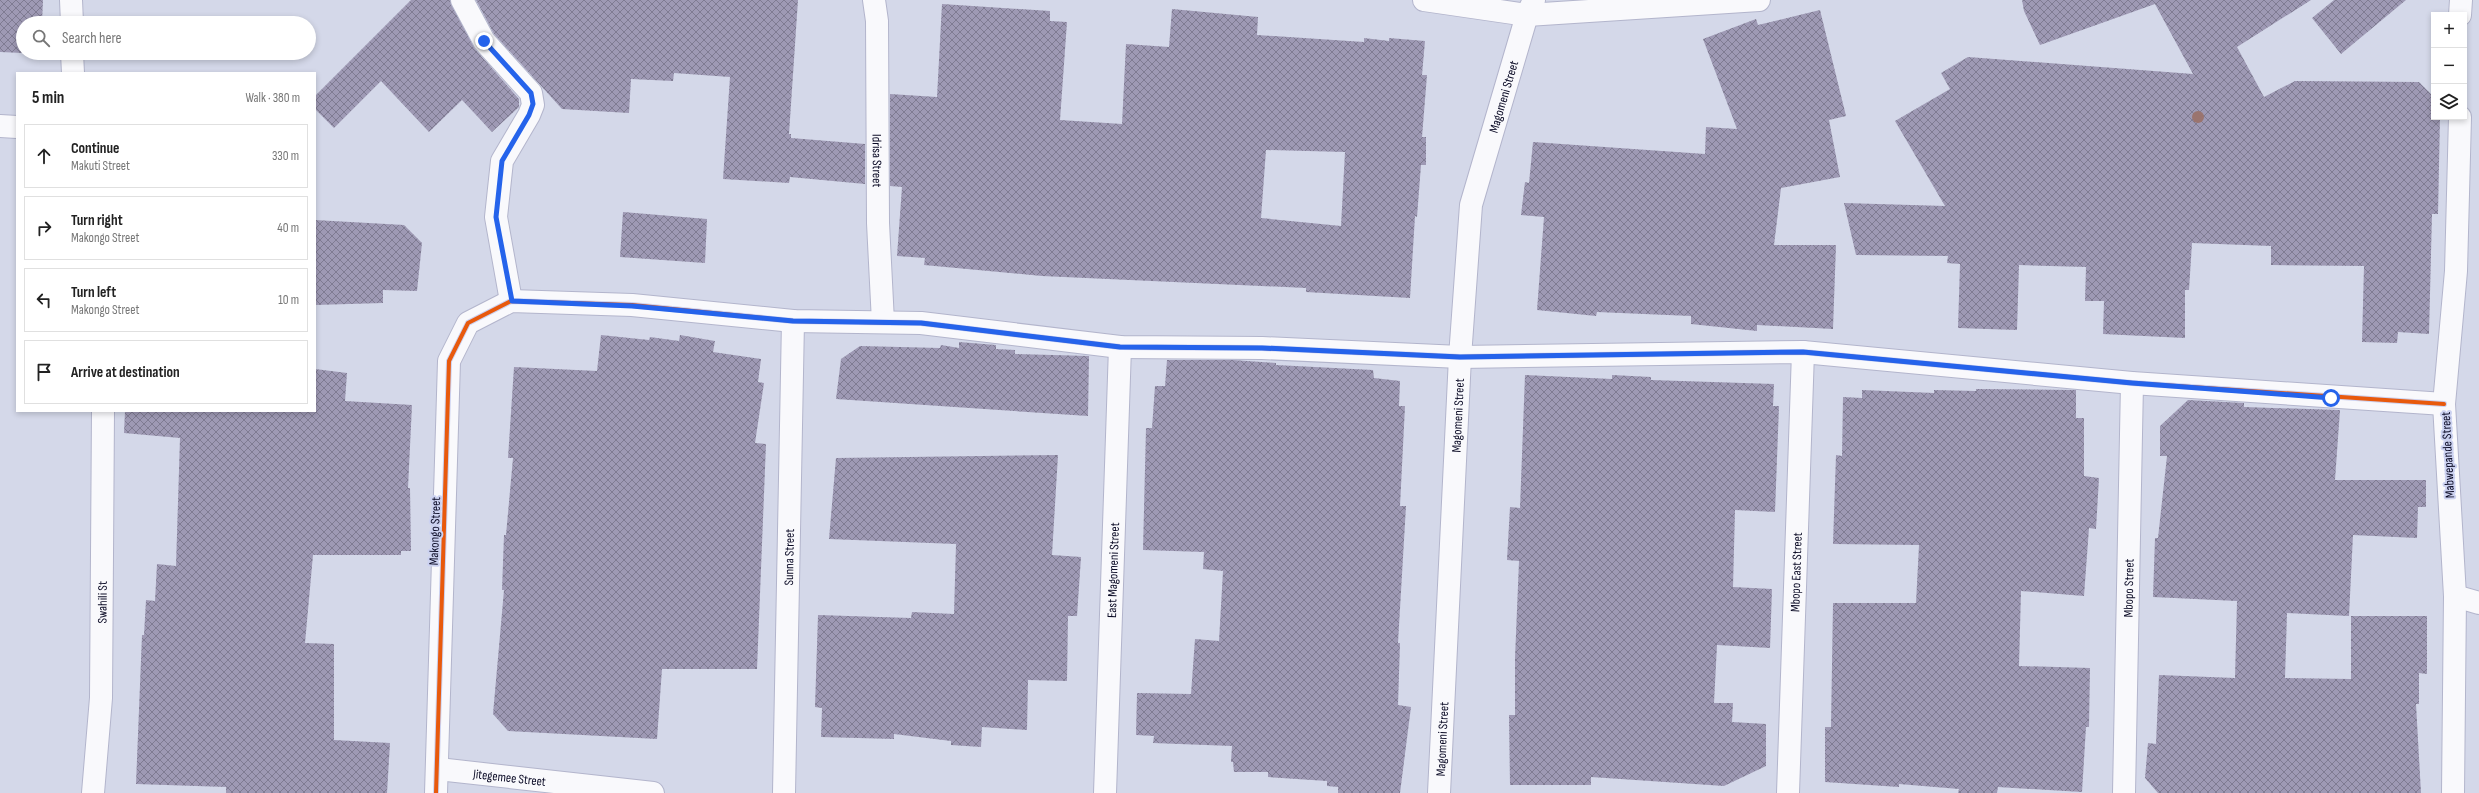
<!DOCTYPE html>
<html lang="en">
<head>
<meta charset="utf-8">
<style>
	body { margin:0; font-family:"Sofia Sans Condensed",sans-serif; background:#f6f6f6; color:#222 }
	.controls { position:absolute; right:12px; top:12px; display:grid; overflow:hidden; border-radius:0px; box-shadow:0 2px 6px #0003 }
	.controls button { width:36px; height:36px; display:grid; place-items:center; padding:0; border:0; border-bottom:1px solid #e0e0e0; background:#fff; color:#222; font:20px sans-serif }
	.stop { position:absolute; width:12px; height:12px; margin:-9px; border:3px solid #2563eb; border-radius:50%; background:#fff }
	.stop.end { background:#2563eb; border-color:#fff; box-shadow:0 1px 4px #0008 }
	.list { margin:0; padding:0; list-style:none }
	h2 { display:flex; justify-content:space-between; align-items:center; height:52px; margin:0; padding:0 16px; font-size:17px }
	h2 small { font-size:13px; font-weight:400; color:#767676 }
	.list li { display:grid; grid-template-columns:26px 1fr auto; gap:12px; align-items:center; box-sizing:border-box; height:64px; margin:0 8px 8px; padding:0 8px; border:1px solid #e0e0e0; border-radius:0px }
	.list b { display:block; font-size:15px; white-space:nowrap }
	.list p { margin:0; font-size:13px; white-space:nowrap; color:#767676 }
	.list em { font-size:13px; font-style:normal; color:#767676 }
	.icon { flex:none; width:22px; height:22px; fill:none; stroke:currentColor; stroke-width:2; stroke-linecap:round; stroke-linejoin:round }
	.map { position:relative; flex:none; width:2479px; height:793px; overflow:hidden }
	.search { position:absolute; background:#fff; box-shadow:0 2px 6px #0003; left:16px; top:16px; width:300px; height:44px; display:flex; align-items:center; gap:10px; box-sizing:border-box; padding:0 14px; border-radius:22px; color:#767676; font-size:15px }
	.panel { position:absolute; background:#fff; box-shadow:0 2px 6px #0003; left:16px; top:72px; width:300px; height:340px; border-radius:0px }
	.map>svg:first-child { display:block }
</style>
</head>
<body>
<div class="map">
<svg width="2479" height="793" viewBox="0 0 2479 793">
	<defs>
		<pattern id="building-cross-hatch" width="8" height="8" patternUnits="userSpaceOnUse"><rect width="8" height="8" fill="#9e99b4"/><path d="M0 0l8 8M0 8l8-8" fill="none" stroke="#7f7b92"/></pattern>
	</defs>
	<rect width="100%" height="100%" fill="#d4d8e9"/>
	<!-- building -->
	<path fill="url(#building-cross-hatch)" fill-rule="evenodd" d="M0 0H43L42 23H23V53L0 52Z
		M411 0H450L475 49 519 99V107L492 132 462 100 429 132 381 81 334 128 315 109V96Z
		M476 0H798L789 134H791V138L865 144V184L790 177 789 183 723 179 730 77 674 73 673 81 631 79 629 113 562 109 494 34Z
		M2022 0H2311L2237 47 2264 97 2295 81 2419 82 2434 97V117H2440L2438 214H2432L2429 334 2398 332 2397 343 2362 342 2364 266 2271 265V246L2192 243 2189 290H2185V338L2103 334 2104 301H2085L2086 267 2019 265 2017 330 1958 328 1960 264 1947 263 1948 256 1856 255 1844 203 1945 206 1895 121 1950 89 1941 73 1968 57 2193 74 2155 4 2040 45 2024 11Z
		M2334 0H2406L2341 54 2312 18Z
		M942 4 1050 11V21L1067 22 1060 120 1122 124 1126 44 1169 47 1172 9 1258 17 1257 35 1364 42V38L1389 41V38L1425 41 1422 75H1427L1422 137H1426V165H1421L1417 217 1415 216 1410 298 1306 292V288L1042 276 924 265 925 258 897 256 902 187 890 186V94L937 97ZM1266 150 1345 152 1341 226 1261 218Z
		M1820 10 1846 116 1829 120 1840 177 1781 188 1774 245H1836L1833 329 1757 325V331L1691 324V316L1597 312 1596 316 1537 310 1544 217 1521 215 1525 182 1529 183 1533 142 1705 154 1706 127 1737 129 1703 39 1756 19 1758 25Z
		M623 212 707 219 705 263 620 257Z
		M315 220 404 225 422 243 417 291 383 290V303L315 305Z
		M601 335 649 340 650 337 679 341 680 335 715 341 713 352 761 359 758 382 764 383 755 443 766 444 757 669H662L657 739 508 731 493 714 504 590H502L504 535H506L513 458H508L514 367 597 371Z
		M959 342 996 345V349L1015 350V354L1089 356 1088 416 836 399 841 359 860 346 940 348 941 345 959 348Z
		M1167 360H1233L1276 363V365L1373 370 1374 378 1400 381 1399 406H1405L1400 506H1406L1398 643H1400L1398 705 1411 707 1400 793H1338V787L1327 786V781L1268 777V772H1234L1233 762H1231L1232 746 1153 743 1154 736 1136 735 1137 693 1191 694 1195 639 1219 641 1223 571 1203 569 1204 552 1143 550 1146 428H1152L1155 386H1165Z
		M315 369 347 373 345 401 412 405 408 488H410L411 551H401V555H313L305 643 334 644V740L390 743 387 793H226V787L136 784 142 635H144L146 600 155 601 157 564 176 566 180 438 124 433 125 411H315Z
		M1525 375 1612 379V375L1651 377V380L1774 384 1773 406H1779L1775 512 1735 510 1733 587 1772 589 1770 648 1717 645 1714 703H1733L1732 722 1766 724V766L1724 786 1591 777V785H1510L1509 715H1515V658L1519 561 1507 560 1510 507 1520 508Z
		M1976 389 2076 390V418H2084V476L2099 478 2096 529 2089 528 2084 596 2021 591 2019 666 2090 668 2089 727H2086L2082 792 1998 787 1997 793H1958L1959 789 1899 784V787L1825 782V727H1831L1833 603H1916L1919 545 1833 544 1836 455 1842 456 1843 397 1862 398V390L1934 393V390L1976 391Z
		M2188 400 2244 403V407L2340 410 2335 480H2426V507H2418L2417 538 2353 535 2349 616 2287 613 2285 678 2351 679V616H2427V674L2419 673V704H2416L2421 793H2158L2145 778 2148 743 2156 744 2159 675 2235 678 2237 601 2153 597 2155 538H2158L2167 456H2160V426Z
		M1058 455 1052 555 1081 557 1077 616H1068L1067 681 1028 680 1027 730 982 727 981 747 951 745V741L894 734V739L821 737 822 708 815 707 818 615 911 618 912 612 954 614 956 544 829 539 836 458Z"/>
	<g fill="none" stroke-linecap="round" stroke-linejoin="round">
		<!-- minor casing -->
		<g stroke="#b3b5cc" stroke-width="24">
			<g id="minor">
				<path d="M71 0 72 23"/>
				<path d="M462 0 484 41 531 93 533 105 529 115 502 161 496 217 511 301"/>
				<path id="s1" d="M874 0 877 21 878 223 883 322"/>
				<path d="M1424 0 1527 15 1759 0"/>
				<path d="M2460 15 2461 0"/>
				<path d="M72 53 73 73"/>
				<path d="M0 126 17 127"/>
				<path d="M2455 596 2479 603"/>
				<path id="s2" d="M438 769 653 793"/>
				<path id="s3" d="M93 793 101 698 103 411"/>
				<path d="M436 793 449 361 468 323 511 301 632 305 793 321 921 323 1120 347 1262 348 1460 357 1803 352 2132 383 2444 404"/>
				<path id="s4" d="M784 793 793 321"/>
				<path id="s5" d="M1105 793 1120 347"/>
				<path id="s6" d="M1439 793 1460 357 1471 205 1527 15 1534 0"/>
				<path id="s7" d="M1788 793 1803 352"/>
				<path id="s8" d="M2124 793 2132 383"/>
				<path d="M2453 793 2455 596 2444 404 2456 271 2460 117"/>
			</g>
		</g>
		<!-- minor -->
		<use href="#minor" stroke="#f9f9fc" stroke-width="22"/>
		<!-- cycleway casing -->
		<g stroke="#ccd2f1" stroke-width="6">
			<path id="cycleway" d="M436 793 449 361 468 323 511 301 632 305 793 321 921 323 1120 347 1262 348 1460 357 1803 352 2132 383 2444 404"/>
		</g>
		<!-- cycleway -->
		<use href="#cycleway" stroke="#e8590c" stroke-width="4"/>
	</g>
	<!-- trees -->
	<circle fill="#9a746f" cx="2198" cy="117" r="6"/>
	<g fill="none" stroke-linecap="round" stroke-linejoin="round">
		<!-- route -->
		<path stroke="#2563eb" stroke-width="5" d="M484 41 531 93 533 104 529 115 502 161 496 217 512 301 632 306 793 321 921 323 1120 347 1262 348 1460 357 1803 352 2132 383 2331 398"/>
	</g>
	<g text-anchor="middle" stroke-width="4" stroke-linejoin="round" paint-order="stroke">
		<!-- street labels -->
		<g font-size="13" fill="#090924" stroke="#ccd2f1">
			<text dy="5" stroke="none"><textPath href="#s6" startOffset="702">Magomeni Street</textPath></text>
			<text dy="5" stroke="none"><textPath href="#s1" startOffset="161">Idrisa Street</textPath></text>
			<text dy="5" stroke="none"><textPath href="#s6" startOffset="378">Magomeni Street</textPath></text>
			<text transform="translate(2447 455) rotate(-93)" y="5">Mabwepande Street</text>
			<text transform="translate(434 531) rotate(-88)" y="5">Makongo Street</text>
			<text dy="5" stroke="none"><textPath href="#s4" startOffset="236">Sunna Street</textPath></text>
			<text dy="5" stroke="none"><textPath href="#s5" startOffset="223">East Magomeni Street</textPath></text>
			<text dy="5" stroke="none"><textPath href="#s7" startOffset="221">Mbopo East Street</textPath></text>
			<text dy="5" stroke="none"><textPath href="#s8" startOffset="205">Mbopo Street</textPath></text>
			<text dy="5" stroke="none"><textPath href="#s3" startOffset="191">Swahili St</textPath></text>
			<text dy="5" stroke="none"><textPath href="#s6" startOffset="54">Magomeni Street</textPath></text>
			<text dy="5" stroke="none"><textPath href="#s2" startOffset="72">Jitegemee Street</textPath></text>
		</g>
	</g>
</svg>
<div class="controls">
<button>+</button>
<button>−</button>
<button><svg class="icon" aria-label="layers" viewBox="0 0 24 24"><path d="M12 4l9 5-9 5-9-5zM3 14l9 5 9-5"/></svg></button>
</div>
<div class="stop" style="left:2331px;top:398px"></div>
<div class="stop end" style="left:484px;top:41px"></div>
<div class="search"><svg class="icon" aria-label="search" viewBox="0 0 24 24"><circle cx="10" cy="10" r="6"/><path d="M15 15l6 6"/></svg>Search here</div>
<section class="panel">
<h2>5 min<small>Walk · 380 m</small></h2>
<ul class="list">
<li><svg class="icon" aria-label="ahead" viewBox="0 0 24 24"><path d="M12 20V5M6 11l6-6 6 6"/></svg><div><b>Continue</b><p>Makuti Street</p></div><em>330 m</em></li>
<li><svg class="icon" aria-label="right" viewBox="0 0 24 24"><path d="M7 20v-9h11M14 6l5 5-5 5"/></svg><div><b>Turn right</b><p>Makongo Street</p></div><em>40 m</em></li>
<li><svg class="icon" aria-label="left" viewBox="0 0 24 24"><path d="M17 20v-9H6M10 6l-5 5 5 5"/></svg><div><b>Turn left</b><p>Makongo Street</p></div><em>10 m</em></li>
<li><svg class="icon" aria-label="arrive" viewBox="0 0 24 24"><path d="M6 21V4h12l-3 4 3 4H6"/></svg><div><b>Arrive at destination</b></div></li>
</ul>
</section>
</div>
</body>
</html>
